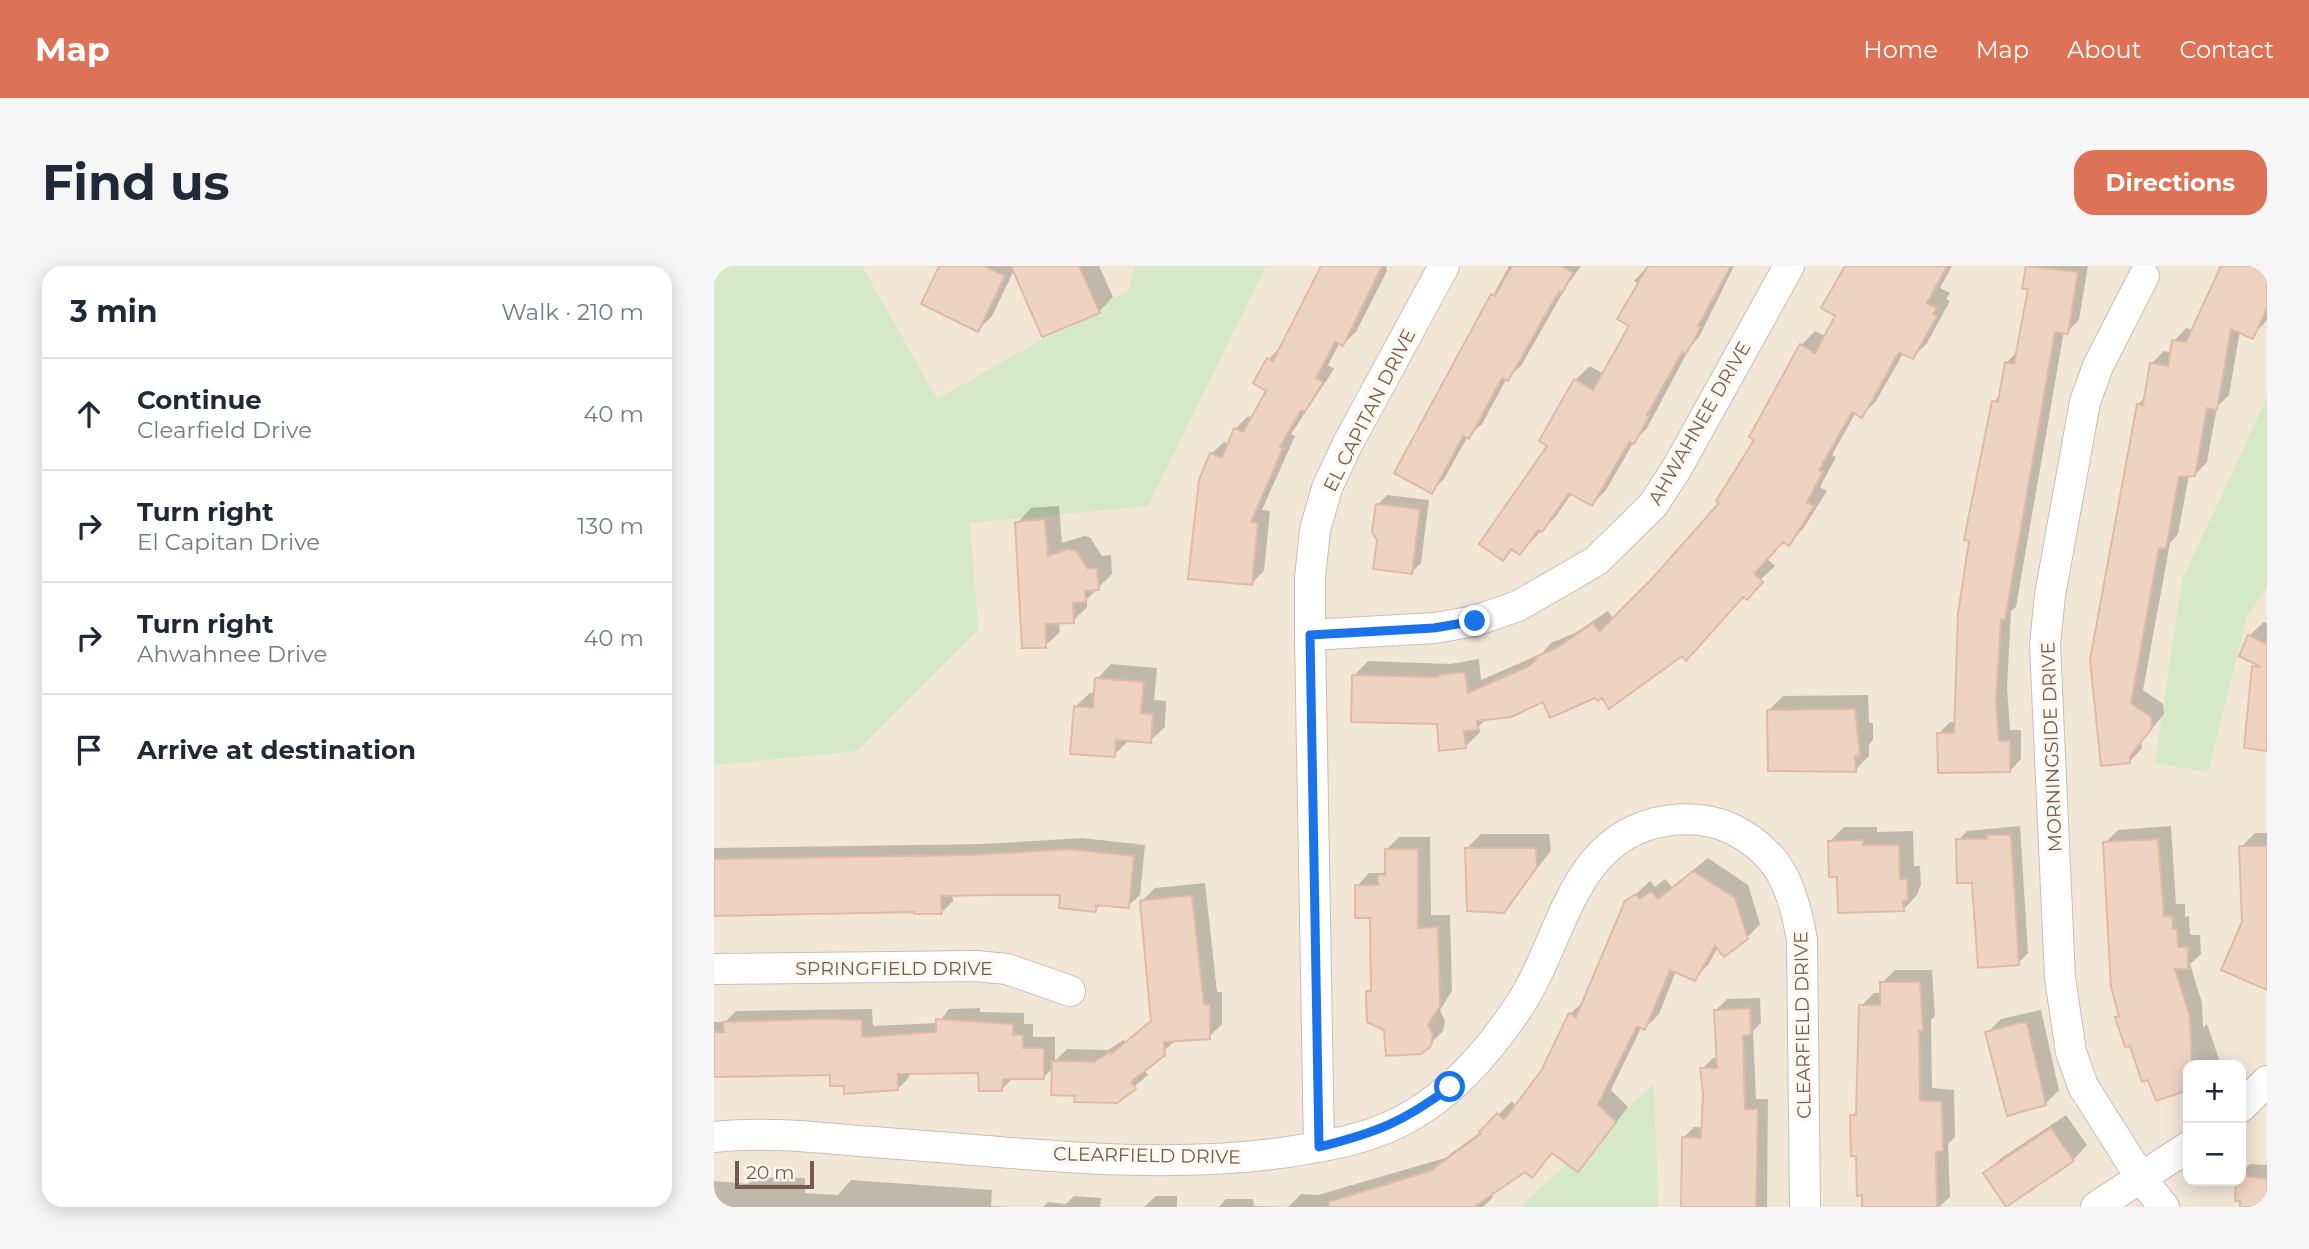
<!DOCTYPE html>
<html lang="en">
<head>
<meta charset="utf-8">
<style>
	body { margin:0; font-family:Montserrat,sans-serif; background:#f6f6f7; color:#1f2937 }
	.controls { position:absolute; right:21px; bottom:21px; display:grid; overflow:hidden; border-radius:14px; box-shadow:0 4px 18px #0003 }
	.controls button { width:63px; height:63px; display:grid; place-items:center; padding:0; border:0; border-bottom:2px solid #e0e1e3; background:#fff; color:#1f2937; font:35px sans-serif }
	.scale { position:absolute; left:21px; bottom:18px; width:79px; box-sizing:border-box; padding-left:7px; border:4px solid #745b4e; border-top:0; font-size:19px; line-height:24px; white-space:nowrap; color:#745b4e; -webkit-text-stroke:5px #fef8ef; paint-order:stroke }
	.stop { position:absolute; width:21px; height:21px; margin:-16px; border:5px solid #1a73e8; border-radius:50%; background:#fff }
	.stop.end { background:#1a73e8; border-color:#fff; box-shadow:0 2px 7px #0008 }
	.list { margin:0; padding:0; list-style:none }
	h2 { display:flex; justify-content:space-between; align-items:center; height:91px; margin:0; padding:0 28px; font-size:30px }
	h2 small { font-size:23px; font-weight:400; color:#747a83 }
	.list li { display:grid; grid-template-columns:46px 1fr auto; gap:21px; align-items:center; box-sizing:border-box; height:112px; padding:0 28px; border-top:2px solid #e0e1e3 }
	.list b { display:block; font-size:26px; white-space:nowrap }
	.list p { margin:0; font-size:23px; white-space:nowrap; color:#747a83 }
	.list em { font-size:23px; font-style:normal; color:#747a83 }
	.icon { flex:none; width:38px; height:38px; fill:none; stroke:currentColor; stroke-width:2; stroke-linecap:round; stroke-linejoin:round }
	.map { position:relative; flex:none; width:1553px; height:941px; overflow:hidden; border-radius:21px }
	header { display:flex; align-items:center; gap:42px; box-sizing:border-box; height:98px; padding:0 35px; background:#dd7256; color:#fff }
	header strong { font-size:33px }
	nav { display:flex; gap:38px; margin-inline-start:auto; font-size:24px }
	.intro { display:flex; align-items:center; justify-content:space-between; box-sizing:border-box; height:168px; padding:0 42px }
	h1 { margin:0; font-size:49px }
	.button { padding:18px 32px; border-radius:21px; background:#dd7256; color:#fff; font-size:24px; font-weight:700 }
	main { display:flex; gap:42px; padding:0 42px }
	aside { flex:1; background:#fff; border-radius:21px; box-shadow:0 4px 18px #0003 }
	.map>svg:first-child { display:block }
</style>
</head>
<body>
<header>
<strong>Map</strong>
<nav><a>Home</a><a>Map</a><a>About</a><a>Contact</a></nav>
</header>
<div class="intro"><h1>Find us</h1><a class="button">Directions</a></div>
<main>
<aside>
<h2>3 min<small>Walk · 210 m</small></h2>
<ul class="list">
<li><svg class="icon" aria-label="ahead" viewBox="0 0 24 24"><path d="M12 20V5M6 11l6-6 6 6"/></svg><div><b>Continue</b><p>Clearfield Drive</p></div><em>40 m</em></li>
<li><svg class="icon" aria-label="right" viewBox="0 0 24 24"><path d="M7 20v-9h11M14 6l5 5-5 5"/></svg><div><b>Turn right</b><p>El Capitan Drive</p></div><em>130 m</em></li>
<li><svg class="icon" aria-label="right" viewBox="0 0 24 24"><path d="M7 20v-9h11M14 6l5 5-5 5"/></svg><div><b>Turn right</b><p>Ahwahnee Drive</p></div><em>40 m</em></li>
<li><svg class="icon" aria-label="arrive" viewBox="0 0 24 24"><path d="M6 21V4h12l-3 4 3 4H6"/></svg><div><b>Arrive at destination</b></div></li>
</ul>
</aside>
<div class="map">
<svg width="1553" height="941" viewBox="0 0 1553 941">
	<rect width="100%" height="100%" fill="#fbf4e9"/>
	<!-- residential -->
	<path fill="#f2e6d7" fill-rule="evenodd" d="M0 0H1553V941H0ZM1474 799H1527V915H1474Z"/>
	<!-- green -->
	<path fill="#d5e8c7" d="M0 0H148L223 133 414 25 421 0H552L434 240 256 257 264 364 143 485 0 499Z
		M1553 132V321L1533 351 1494 506 1441 497 1468 314Z
		M940 818 944 941H806Z"/>
	<!-- shadow -->
	<path fill="#0003" d="M227 0H302L278 50 264 64Z
		M306 0H385L399 31 385 45Z
		M610 0H672L673 5 642 66 629 78 626 76 614 99 620 103 577 168 581 170 548 244 556 245 550 305 537 318 497 188 510 176 515 178 521 163 534 150 538 152 554 124 542 117 555 93 567 80Z
		M795 0H867L852 21 807 100 793 112 768 158 754 170 730 213 717 226 682 207Z
		M934 0H1020L985 71 976 81 933 162 919 177 892 224 878 238 858 227 842 250 806 287 799 282 789 293 861 114 876 100 890 108 917 59 925 18 920 15Z
		M1131 0H1238L1226 22 1236 27 1232 33 1236 35 1213 77 1199 91 1190 86 1162 135 1148 150 1142 146 1118 189 1122 191 1106 221 1113 225 1089 263 1075 277 1070 274 1053 293 1061 300 968 388 888 429 829 434 774 452 765 460 766 466 751 481 724 456 640 410 654 395 737 398 765 393 767 414 827 388 837 377 861 367 894 345 900 354 938 316 1008 236 1087 79 1101 65 1112 71 1124 49Z
		M1313 0H1374L1365 54 1353 66 1350 65 1302 341 1297 345 1293 422 1296 464H1307V493L1296 505 1224 468 1236 456H1242L1280 136 1287 128 1292 97 1304 85 1316 22 1310 21Z
		M1505 0H1553V54L1538 71 1526 65 1515 129 1503 141 1493 196 1481 209H1475L1464 268 1456 277 1429 424 1449 438 1450 448 1427 476 1428 482 1416 495 1377 394 1410 209 1424 138 1432 131 1437 98 1450 85 1458 87 1460 75 1472 62 1480 64 1506 7Z
		M673 229 715 234 707 297 698 306 664 274 663 239Z
		M345 240 348 277 370 270 376 271 388 290 397 289 398 308 373 333V341L359 355 345 356 346 366 331 380 303 257 317 242Z
		M1550 356 1553 357V402L1535 370Z
		M397 398 443 402 440 434 452 435 451 461 436 475H414L400 489 361 441 376 427H382L383 413Z
		M1154 429 1155 457H1159V474L1155 479V490L1141 504 1054 445 1069 430Z
		M1306 560 1314 687 1304 697 1260 615 1244 574 1253 565Z
		M1457 560 1462 638H1471V651L1475 650 1476 669H1486L1487 688 1476 698 1488 737 1489 762 1493 758 1507 799H1474V822L1443 833 1435 811 1403 752 1406 748 1391 577 1404 564Z
		M1130 561H1163V566L1199 565 1200 600H1206L1207 619 1203 629 1189 644 1125 609 1115 576Z
		M1541 567H1553V630L1527 581Z
		M767 568H835L837 585 789 645 753 582Z
		M685 571H716L717 649H736L738 725 726 744 731 755 729 765 716 778 672 763 653 726 659 721 658 650 643 620 655 607H669L672 603 673 583Z
		M368 572 431 579 426 629 414 640 388 638 381 644 348 627 238 628 239 635 227 647 202 644 0 648V582L269 578Z
		M994 592 1034 619 1046 658 1033 672 1004 681 994 699 980 713 962 705 945 748 931 762 928 760 897 824 914 841 864 904 839 886 818 909 811 904 777 928 779 931 769 941H574L587 928 604 929 731 892 768 865 798 835 802 840 828 806 856 748 870 735 913 636 936 615 941 621 951 613 958 621Z
		M491 617 503 726H508V758L495 771 463 773 430 803 434 809 403 835 362 828 340 801 330 811H300L288 823 266 805 195 806V811L184 823 132 818 118 807 0 808V756H11L22 745 158 743 159 760 224 757 235 743 266 742V746L310 747V758H319V771H341V795L353 783 394 784 409 774 411 776 438 754 428 635 441 622Z
		M1181 704H1218L1221 750 1217 754 1218 822 1240 824 1241 871 1234 878 1236 931 1225 941H1148L1138 849 1144 844 1147 740 1160 727H1168V717Z
		M1046 732 1047 757 1039 765 1042 833H1054L1053 941H969V872L980 861 989 862 988 803 999 792H1004L1002 744 1013 733Z
		M1327 744 1345 824 1331 838 1273 767 1287 753Z
		M1352 849 1373 879 1359 894 1272 907 1286 893Z
		M1536 898 1553 899V941H1528V934L1523 933 1524 915H1527V907Z
		M40 911 91 912V927L124 929 137 914 278 924 277 940 296 941H0V915L34 918Z
		M360 930 387 932 386 941H329L334 936 352 938Z
		M442 930H463V941H430Z
		M512 933H539L540 940 573 941H505Z"/>
	<!-- building -->
	<path fill="#efd3c2" stroke="#e0baa3" stroke-width="2" d="M225 0H270L291 10 264 66 207 38Z
		M297 0H365L386 47 328 71Z
		M607 0H668L629 80 621 76 602 112 609 116 594 141 590 146 587 144 566 181 569 182 537 256 544 257 538 319 474 313 485 214 496 187 508 192 520 162 529 166 552 125 539 117 553 92 559 95Z
		M798 0H847L859 7 848 27 845 25 794 115 788 112 755 173 749 170 718 228 680 207 777 28 781 30Z
		M934 0H1017L984 60 987 61 972 88 968 86 933 149 935 150 920 178 915 176 878 240 855 227 828 266 824 264 806 289 797 283 789 295 765 278 833 180 825 175 860 113 879 124 915 60 903 53Z
		M1131 0H1233L1213 37 1223 42 1219 48 1223 50 1199 93 1185 86 1148 152 1138 146 1105 204 1109 206 1093 236 1100 240 1075 280 1069 276 1040 308 1049 316 1033 334 1029 331 972 395 968 390 895 443 888 432 884 435 881 432 836 452 829 436 797 451 763 455 764 464 750 465 752 482 725 485 723 458 637 456 638 409 724 411V409L751 406 754 427 815 400 822 394 821 391 844 381 879 357 885 366 935 316 1005 237 1002 235 1040 174 1035 171 1086 78 1101 87 1121 50 1107 42Z
		M1312 0 1364 6 1354 68 1341 66 1291 354H1287L1282 435 1285 475H1296V506L1224 507 1223 467H1240L1244 348 1255 275 1250 274 1278 135 1284 136 1291 96 1300 98 1314 23H1308Z
		M1507 0H1553V42L1539 73 1517 63 1503 144 1493 142 1481 210 1465 211 1452 283 1445 282 1417 437 1437 451 1438 462 1416 490V497L1387 500 1376 394 1423 138 1429 139 1436 97 1454 100 1458 74 1472 76Z
		M662 238 706 243 698 308 659 303 663 274 658 266Z
		M331 253 334 290 354 283 362 285 374 303 383 302 385 324 371 325 372 336 359 337 360 357 332 358V382H308L301 256Z
		M1534 369 1553 378V485L1530 482 1538 400 1547 401 1525 390Z
		M381 412 430 416 427 447 439 448 437 477 402 474 401 491 356 488 360 440 379 442Z
		M1141 443 1146 490H1141L1142 506 1054 505 1053 444Z
		M1273 569H1297L1305 699 1264 702 1258 617H1243L1242 573H1273Z
		M1444 573 1450 650H1458L1459 663 1463 662 1464 681H1474V703H1461L1476 751 1478 799H1474V824L1442 835 1434 814 1428 816 1416 780 1411 781 1401 751 1405 750 1397 721 1389 576Z
		M1149 574V579H1185L1186 613H1193L1194 635H1189L1190 645 1124 647 1123 611H1115L1114 575Z
		M1525 580H1553V724L1507 704 1528 656Z
		M751 582H822L823 601 790 647 753 645Z
		M356 583 420 590 415 642 382 639V646L345 642 346 629H276L227 630 228 648H200V646L0 650V593L256 589Z
		M671 583H704V662L724 661 726 740 714 758 719 769 717 780 707 788 672 790 670 764 653 756 652 725H657L656 652H641V619H664V609H671Z
		M979 605 1021 632 1034 673 1010 691 1001 680 981 715 956 704 931 764 923 760 884 838 902 856 864 906 838 887 818 912 811 906 760 941H615L614 936 716 905 767 868 765 866 783 847 790 854 827 805 855 747 862 751 911 635 922 628 926 633 937 625 944 633Z
		M478 629 490 738 496 739V773L450 776 451 789 417 816 422 823 403 837 360 836 361 830 337 829 338 795 380 796 396 786 397 788 437 755 426 635Z
		M1166 716H1206L1209 765H1205L1206 834 1228 836 1229 885 1222 886 1223 941H1148V929L1143 930 1142 890H1137L1136 849H1142L1145 739H1166Z
		M1036 742 1037 769 1029 770 1031 843H1044L1042 941H967L968 871 987 872 989 828 986 802H1003L1000 744Z
		M109 753 148 754V771L222 766V753L299 758V769H309V782H330V813H289L288 825H265L264 807 184 808V824L130 828V820H116V809L0 811V766H10L9 756Z
		M1306 757H1313L1332 839 1293 850 1271 766Z
		M1337 862 1360 895 1292 941 1269 907Z
		M1527 909 1553 913V941H1526V935H1521L1522 915H1527Z"/>
	<g fill="none" stroke-linecap="round" stroke-linejoin="round">
		<!-- minor casing -->
		<g stroke="#cdbcaf" stroke-width="32">
			<path id="minor" d="M1430 10 1384 100 1371 136 1336 329 1331 379 1346 712 1357 786 1369 820 1427 912 1450 941
				M596 369 721 362 761 355 804 340 882 295 939 239 963 202 1075 0
				M0 703 261 700 293 703 356 725
				M1527 841 1553 815
				M0 871C52 865 106 872 158 876 293 885 433 905 567 887 613 880 660 873 700 848 742 823 778 781 805 740 848 676 855 579 941 557 968 551 993 551 1018 563 1067 587 1079 623 1088 674L1091 941
				M605 881 596 369V312L601 264 613 222 633 179 730 0
				M1382 941 1474 881"/>
		</g>
		<!-- minor -->
		<use href="#minor" stroke="#fff" stroke-width="30"/>
	</g>
	<g fill="none" stroke-linecap="round" stroke-linejoin="round">
		<!-- route -->
		<path stroke="#1a73e8" stroke-width="9" d="M736 821C690 856 661 867 605 881L596 369 720 362 761 355"/>
	</g>
	<g text-anchor="middle" stroke-width="7" stroke-linejoin="round" paint-order="stroke">
		<!-- street labels -->
		<g font-size="19" fill="#745b4e" stroke="#fef8ef">
			<text transform="translate(655 144) rotate(-63)" y="7">EL CAPITAN DRIVE</text>
			<text transform="translate(985 157) rotate(-60)" y="7">AHWAHNEE DRIVE</text>
			<text transform="translate(1337 481) rotate(-92)" y="7">MORNINGSIDE DRIVE</text>
			<text x="180" y="709">SPRINGFIELD DRIVE</text>
			<text transform="translate(1088 759) rotate(-91)" y="7">CLEARFIELD DRIVE</text>
			<text transform="translate(433 889) rotate(1)" y="7">CLEARFIELD DRIVE</text>
		</g>
	</g>
</svg>
<div class="controls">
<button>+</button>
<button>−</button>
</div>
<div class="scale">20 m</div>
<div class="stop" style="left:736px;top:821px"></div>
<div class="stop end" style="left:761px;top:355px"></div>
</div>
</main>
</body>
</html>
